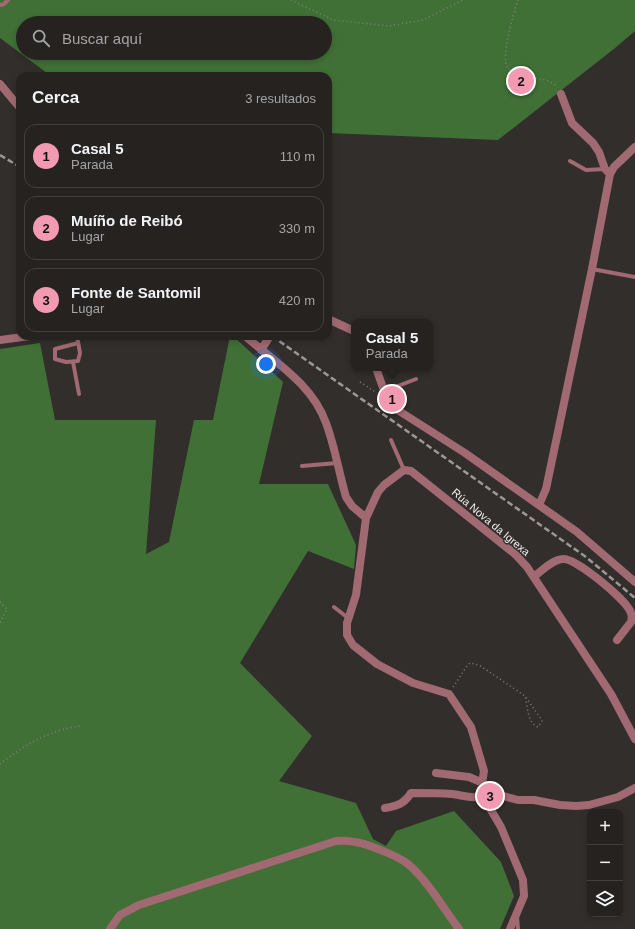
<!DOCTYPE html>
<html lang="es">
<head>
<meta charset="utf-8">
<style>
	body { margin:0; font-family:Helvetica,sans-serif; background:#322f2d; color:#f1f3f6 }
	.controls { position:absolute; right:12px; bottom:12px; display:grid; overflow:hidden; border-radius:8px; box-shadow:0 2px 6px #0003 }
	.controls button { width:36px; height:36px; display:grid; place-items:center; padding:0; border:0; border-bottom:1px solid #423f3e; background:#262220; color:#f1f3f6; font:20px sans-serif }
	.you { position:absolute; left:266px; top:364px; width:14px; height:14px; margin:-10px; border:3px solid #fff; border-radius:50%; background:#1a73e8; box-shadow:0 0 0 6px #1a73e833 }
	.badge { display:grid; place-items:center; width:26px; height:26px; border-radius:50%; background:#f19ab2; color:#111; font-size:13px; font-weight:700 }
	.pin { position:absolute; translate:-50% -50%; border:2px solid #fff; box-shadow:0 1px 4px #0006 }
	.popup { position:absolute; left:351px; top:319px; width:82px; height:52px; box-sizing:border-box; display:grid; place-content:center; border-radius:8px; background:#262220; filter:drop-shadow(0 1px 3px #0005); font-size:13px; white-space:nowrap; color:#a4a4a5 }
	.popup b { font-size:15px; color:#f1f3f6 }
	.popup::after { content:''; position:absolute; left:50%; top:100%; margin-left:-8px; border:8px solid transparent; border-top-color:#262220 }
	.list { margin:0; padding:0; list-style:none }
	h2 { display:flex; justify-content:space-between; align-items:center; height:52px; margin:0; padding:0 16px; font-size:17px }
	h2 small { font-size:13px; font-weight:400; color:#a4a4a5 }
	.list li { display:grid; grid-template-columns:26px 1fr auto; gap:12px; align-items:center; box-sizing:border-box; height:64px; margin:0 8px 8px; padding:0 8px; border:1px solid #423f3e; border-radius:12px }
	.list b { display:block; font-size:15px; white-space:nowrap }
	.list p { margin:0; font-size:13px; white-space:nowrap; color:#a4a4a5 }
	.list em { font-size:13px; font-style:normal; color:#a4a4a5 }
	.icon { flex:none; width:22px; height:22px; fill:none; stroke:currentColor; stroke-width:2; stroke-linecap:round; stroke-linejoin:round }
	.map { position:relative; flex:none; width:635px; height:929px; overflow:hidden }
	.search { position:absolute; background:#262220; box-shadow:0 2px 6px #0003; left:16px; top:16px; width:316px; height:44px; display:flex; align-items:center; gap:10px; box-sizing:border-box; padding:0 14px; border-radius:22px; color:#a4a4a5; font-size:15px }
	.panel { position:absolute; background:#262220; box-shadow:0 2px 6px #0003; left:16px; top:72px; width:316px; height:268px; border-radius:12px }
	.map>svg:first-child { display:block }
</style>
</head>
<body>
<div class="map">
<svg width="635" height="929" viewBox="0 0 635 929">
	<rect width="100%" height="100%" fill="#322e2b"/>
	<!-- forest -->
	<path fill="#417037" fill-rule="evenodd" d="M0 0H635V31L615 48 498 140 328 133V76H51L0 38ZM23 23H325V53H23Z
		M230 336H233L283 382 259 484H328L356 545 354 569 308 551 240 663 312 736 279 781 356 803 373 839 386 846 396 831 454 811 501 862 514 896 500 929H0V349L40 343 55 420H156L146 554 169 542 194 420H213Z"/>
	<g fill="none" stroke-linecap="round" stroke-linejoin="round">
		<!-- path -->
		<path stroke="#84807e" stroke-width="1.5" stroke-dasharray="1 3" stroke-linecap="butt" d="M291 0 333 20 389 26 423 20 463 0
			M518 0C514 13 501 55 507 67 510 72 520 75 526 77 538 79 548 78 557 87
			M360 382 377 393
			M0 602 7 609 0 623
			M453 687 467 666 470 663 479 665 525 696C528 707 527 723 538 727L542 721 541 719 525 696
			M0 764C24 745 50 730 80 726"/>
		<!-- service -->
		<path stroke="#a16971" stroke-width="4" d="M0 5 4 4 8 0
			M15 102 20 97
			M570 161 586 170 605 169
			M592 269 635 277
			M77 336 80 353 78 361 66 362 55 359V349L78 343
			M73 362 79 394
			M384 389 398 386 416 379
			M391 440 404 470
			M302 466 337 463
			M334 607 348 618
			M517 917 518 929"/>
		<!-- minor -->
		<path stroke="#a16971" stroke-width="8" d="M0 84 20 108
			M561 94 572 123 593 143 599 152 605 169 610 174
			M328 319 354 331
			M245 336C275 362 312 384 326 423 335 447 339 473 346 497L352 506 366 518
			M0 340 30 336
			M261 350 270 336
			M376 368 387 399 396 409 465 453 577 532 635 582
			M539 505 546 489 592 269 610 174 614 167 635 147
			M535 576C542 570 554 559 563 559 576 558 625 599 630 611 632 614 632 618 631 622L617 640
			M436 773 469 777 483 783
			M481 790 484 771 471 727 449 694 413 683 377 664 353 645 347 635V623L356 595 366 518 378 492 384 485 404 470 411 471 515 554 527 567 611 694 635 739
			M479 794 481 790 518 800H534L560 805 576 806 589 805 618 797 635 788
			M385 808C397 806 404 804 411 793 425 793 439 793 452 794 461 795 468 798 478 797L488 805 501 827 523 880 524 896 510 929
			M110 929 120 915 139 905 336 841C352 840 363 843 378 849 388 853 399 857 408 864 428 881 443 908 459 929"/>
		<!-- rail -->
		<path stroke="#9b9895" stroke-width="2.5" stroke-dasharray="6 3" stroke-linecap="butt" d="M0 155 20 167
			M272 336 586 557 635 598"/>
	</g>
	<g text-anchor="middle" stroke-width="3" stroke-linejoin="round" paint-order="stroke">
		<!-- street labels -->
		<g font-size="11" fill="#f4f1ef" stroke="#322e2b">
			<text transform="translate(491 522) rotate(40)" y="4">Rúa Nova da Igrexa</text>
		</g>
	</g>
</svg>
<div class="controls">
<button>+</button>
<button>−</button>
<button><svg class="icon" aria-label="layers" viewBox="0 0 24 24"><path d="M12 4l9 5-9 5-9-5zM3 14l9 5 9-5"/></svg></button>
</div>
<div class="you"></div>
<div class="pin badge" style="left:392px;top:399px">1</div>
<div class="popup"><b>Casal 5</b>Parada</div>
<div class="pin badge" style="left:521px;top:81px">2</div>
<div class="pin badge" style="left:490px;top:796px">3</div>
<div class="search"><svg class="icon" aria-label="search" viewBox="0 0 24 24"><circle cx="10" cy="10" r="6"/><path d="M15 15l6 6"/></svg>Buscar aquí</div>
<section class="panel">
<h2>Cerca<small>3 resultados</small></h2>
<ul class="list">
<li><span class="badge">1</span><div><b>Casal 5</b><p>Parada</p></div><em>110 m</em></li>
<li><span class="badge">2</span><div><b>Muíño de Reibó</b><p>Lugar</p></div><em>330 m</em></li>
<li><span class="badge">3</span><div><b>Fonte de Santomil</b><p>Lugar</p></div><em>420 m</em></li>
</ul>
</section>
</div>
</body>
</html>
